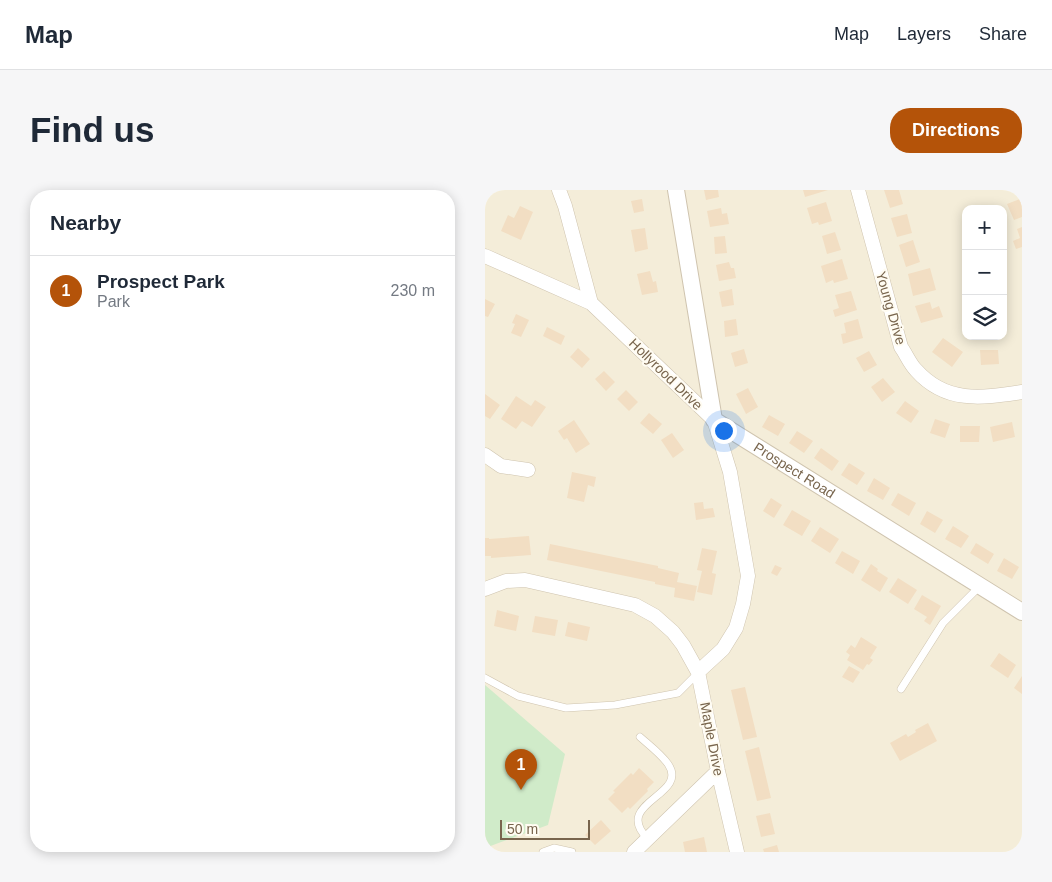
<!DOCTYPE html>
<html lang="en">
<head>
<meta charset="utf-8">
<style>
	body { margin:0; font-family:Helvetica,sans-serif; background:#f6f6f7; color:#1f2937 }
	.controls { position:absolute; right:15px; top:15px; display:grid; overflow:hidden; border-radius:10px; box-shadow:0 2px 12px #0003 }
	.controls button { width:45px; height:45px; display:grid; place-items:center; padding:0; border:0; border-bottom:1px solid #e0e1e3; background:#fff; color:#1f2937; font:25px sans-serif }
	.scale { position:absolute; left:15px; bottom:12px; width:90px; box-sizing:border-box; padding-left:5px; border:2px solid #78654d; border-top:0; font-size:14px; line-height:18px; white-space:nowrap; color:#78654d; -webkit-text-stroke:4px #fffcf2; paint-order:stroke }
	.you { position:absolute; left:238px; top:240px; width:18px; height:18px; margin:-12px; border:4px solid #fff; border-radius:50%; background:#1a73e8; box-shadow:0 0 0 8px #1a73e833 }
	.badge { display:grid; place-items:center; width:32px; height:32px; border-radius:50%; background:#b45309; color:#fff; font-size:16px; font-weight:700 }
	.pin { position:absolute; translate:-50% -41px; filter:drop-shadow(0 1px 2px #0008) }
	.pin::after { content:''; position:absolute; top:26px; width:18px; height:15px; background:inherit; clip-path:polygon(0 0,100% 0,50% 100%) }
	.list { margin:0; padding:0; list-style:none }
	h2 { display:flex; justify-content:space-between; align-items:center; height:65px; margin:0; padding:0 20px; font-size:21px }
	h2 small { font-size:16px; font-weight:400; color:#747a83 }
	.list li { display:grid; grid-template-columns:32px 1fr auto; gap:15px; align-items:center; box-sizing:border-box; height:70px; padding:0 20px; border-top:1px solid #e0e1e3 }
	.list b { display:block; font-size:19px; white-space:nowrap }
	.list p { margin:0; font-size:16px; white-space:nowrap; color:#747a83 }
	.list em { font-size:16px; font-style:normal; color:#747a83 }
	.icon { flex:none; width:28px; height:28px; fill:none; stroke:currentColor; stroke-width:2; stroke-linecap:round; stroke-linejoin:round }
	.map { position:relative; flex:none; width:537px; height:662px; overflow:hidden; border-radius:20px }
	header { display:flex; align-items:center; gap:30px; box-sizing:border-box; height:70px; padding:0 25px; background:#fff; border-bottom:1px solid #e0e1e3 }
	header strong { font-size:24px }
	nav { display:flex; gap:28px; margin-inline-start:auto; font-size:18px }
	.intro { display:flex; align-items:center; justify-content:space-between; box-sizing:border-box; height:120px; padding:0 30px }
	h1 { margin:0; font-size:35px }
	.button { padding:12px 22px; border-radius:20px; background:#b45309; color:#fff; font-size:18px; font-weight:700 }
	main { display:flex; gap:30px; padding:0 30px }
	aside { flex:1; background:#fff; border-radius:20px; box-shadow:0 2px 12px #0003 }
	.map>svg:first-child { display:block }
</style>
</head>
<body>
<header>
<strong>Map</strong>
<nav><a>Map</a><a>Layers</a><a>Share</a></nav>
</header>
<div class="intro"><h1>Find us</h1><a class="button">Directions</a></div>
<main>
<aside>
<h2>Nearby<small></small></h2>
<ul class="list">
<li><span class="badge">1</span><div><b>Prospect Park</b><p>Park</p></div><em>230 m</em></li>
</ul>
</aside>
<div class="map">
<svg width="537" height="662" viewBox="0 0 537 662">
	<rect width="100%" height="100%" fill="#fdf9eb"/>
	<!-- residential -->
	<path fill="#f4edd9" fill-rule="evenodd" d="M0 0H537V662H0ZM481 19H518V146H481Z"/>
	<!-- green -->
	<path fill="#d0ebc9" d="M0 495 80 564 63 635 0 658Z"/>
	<!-- building -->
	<path fill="#f2dec3" d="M219 0H233L234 7 221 10Z
		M318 0H343L320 7Z
		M399 0H414L418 14 405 18Z
		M157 9 159 21 149 23 146 11Z
		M535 9 537 14V27L529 30 522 14Z
		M341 12 347 31 334 35 333 32 327 34 322 18Z
		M35 16 48 22 36 50 16 41 23 25 29 28Z
		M236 18 237 24 242 23 244 34 225 37 222 21Z
		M422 24 427 43 412 47 406 28Z
		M537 37V57L531 59 528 51 535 48 532 39Z
		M160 38 163 59 150 62 146 40Z
		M350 42 356 60 342 64 337 46Z
		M240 46 242 63 230 64 229 47Z
		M428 50 435 72 421 77 414 55Z
		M357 69 363 89 349 93 348 90 341 93 336 76Z
		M244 72 246 78H249L251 88 234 91 231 75Z
		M445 78 451 100 428 106 423 84Z
		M165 81 168 92 171 91 173 102 157 105 152 84Z
		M247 99 249 115 237 117 234 102Z
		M366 101 372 120 350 127 348 120 354 118 350 105Z
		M0 109 10 114 3 127 0 126Z
		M445 112 447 119 454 116 458 127 436 133 430 116Z
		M31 124 44 130 36 147 26 143 30 134 27 133Z
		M251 129 253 145 240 147 239 131Z
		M373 129 378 148 358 154 356 144 361 143 359 133Z
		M62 137 80 146 76 155 58 146Z
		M458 148 478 162 467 177 447 162Z
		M93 158 105 169 97 178 85 167Z
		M259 159 263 173 250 177 246 163Z
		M495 160H513L514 174 496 175Z
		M384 161 392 175 379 182 371 168Z
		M119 181 130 192 121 201 110 189Z
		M398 188 410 202 397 212 386 197Z
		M263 198 273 217 261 224 251 204Z
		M141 200 153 212 144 221 132 209Z
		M0 204 15 215 5 229 0 226Z
		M31 206 46 216 50 210 61 217 47 237 37 231 31 239 16 229Z
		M420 211 434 221 426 233 411 223Z
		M164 223 177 234 168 244 155 233Z
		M284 225 300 234 293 246 277 237Z
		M450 229 465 234 460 248 445 243Z
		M89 230 105 254 91 263 82 248 79 250 73 241Z
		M527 232 530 247 508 252 505 237Z
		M475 236H495L494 252H475Z
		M312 241 328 251 319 263 304 253Z
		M187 243 199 260 188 268 176 250Z
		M336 258 354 271 347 281 329 268Z
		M364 273 380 283 372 295 356 285Z
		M87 282 111 287 109 297 103 295 99 312 82 308Z
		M389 288 405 298 398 310 382 301Z
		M413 303 431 313 424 326 406 315Z
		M286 308 297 315 289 328 278 321Z
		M218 312 219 319 228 318 230 327 211 330 209 313Z
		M307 320 326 331 317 346 298 335Z
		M442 321 458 330 450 343 435 334Z
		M468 336 484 346 476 358 460 349Z
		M335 337 354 349 345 363 326 351Z
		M44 346 46 365 6 368V366H0V348H4V349Z
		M491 353 509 364 503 374 485 363Z
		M65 354 173 376V378L194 383 192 392 212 396 209 411 189 407 190 398 170 394V392L62 370Z
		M217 358 232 361 227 383 231 384 227 405 212 402 217 381 212 380Z
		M357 361 375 371 368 384 350 373Z
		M519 368 534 377 527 389 512 381Z
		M386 374 393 379 392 381 403 388 395 402 376 390Z
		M290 375 297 378 292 386 286 383Z
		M413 388 432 400 423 414 404 402Z
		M437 405 456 416 445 435 439 431 442 427 429 419Z
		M12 420 34 426 31 441 9 436Z
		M50 426 73 430 70 446 47 442Z
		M83 432 105 437 102 451 80 446Z
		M376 447 392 457 385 468 388 470 384 475 382 474 378 480 362 470 365 465 361 462 366 455 370 458Z
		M514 463 531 475 523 488 505 476Z
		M364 476 375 482 368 493 357 487Z
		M537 486V504L529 498Z
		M260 497 272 547 258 550 246 500Z
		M443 533 452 551 415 571 405 553 421 544 423 547 431 542 430 540Z
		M274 557 286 608 272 611 260 561Z
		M154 578 169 592 162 599 163 601 145 619 143 617 137 623 123 609 130 602 128 601 146 583 148 585Z
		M285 623 290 644 276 647 271 626Z
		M116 630 126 641 110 655 100 645Z
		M219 647 222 662H200L198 652Z
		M292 655 294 662H279L278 659Z"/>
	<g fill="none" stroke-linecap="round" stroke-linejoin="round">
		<!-- service casing -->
		<g stroke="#cfc4af" stroke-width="8">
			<path id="service" d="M0 488 33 506 81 518 130 515 193 503 213 483
				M416 499 458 433 495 396
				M155 547C164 555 176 564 183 574 205 606 126 612 163 649
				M58 662 69 658 87 662"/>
		</g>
		<!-- minor casing -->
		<g stroke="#cfc4af" stroke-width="15">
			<path id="minor" d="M74 0 80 16 106 113
				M373 0 416 157C421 164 425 174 431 180 461 214 497 208 537 202
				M0 66 106 113 229 230 245 282 263 386 258 414 251 438 238 459 213 482
				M0 265 16 276 43 280
				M0 399 21 391 40 390 150 415 170 426 188 442 198 455 213 482 233 581 252 662
				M149 662 233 581"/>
		</g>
		<!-- tertiary casing -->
		<g stroke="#cfc4af" stroke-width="18">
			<g id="tertiary">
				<path id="s1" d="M191 0 229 230 537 422"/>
			</g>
		</g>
		<!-- service -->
		<use href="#service" stroke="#fff" stroke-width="7"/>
		<!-- minor -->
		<use href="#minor" stroke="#fff" stroke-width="14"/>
		<!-- tertiary -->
		<use href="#tertiary" stroke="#fff" stroke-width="16"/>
	</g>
	<g text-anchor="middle" stroke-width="4" stroke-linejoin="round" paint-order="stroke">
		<!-- street labels -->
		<g font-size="14" fill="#78654d" stroke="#fffcf2">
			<text transform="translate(406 118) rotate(74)" y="5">Young Drive</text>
			<text transform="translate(181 184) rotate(44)" y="5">Hollyrood Drive</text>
			<text dy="5" stroke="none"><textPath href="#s1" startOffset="328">Prospect Road</textPath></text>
			<text transform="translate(227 549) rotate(79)" y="5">Maple Drive</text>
		</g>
	</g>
</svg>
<div class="controls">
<button>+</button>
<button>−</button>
<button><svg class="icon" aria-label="layers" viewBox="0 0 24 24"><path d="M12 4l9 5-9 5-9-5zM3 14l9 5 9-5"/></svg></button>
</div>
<div class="scale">50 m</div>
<div class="you"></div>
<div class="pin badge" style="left:36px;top:600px">1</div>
</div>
</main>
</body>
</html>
